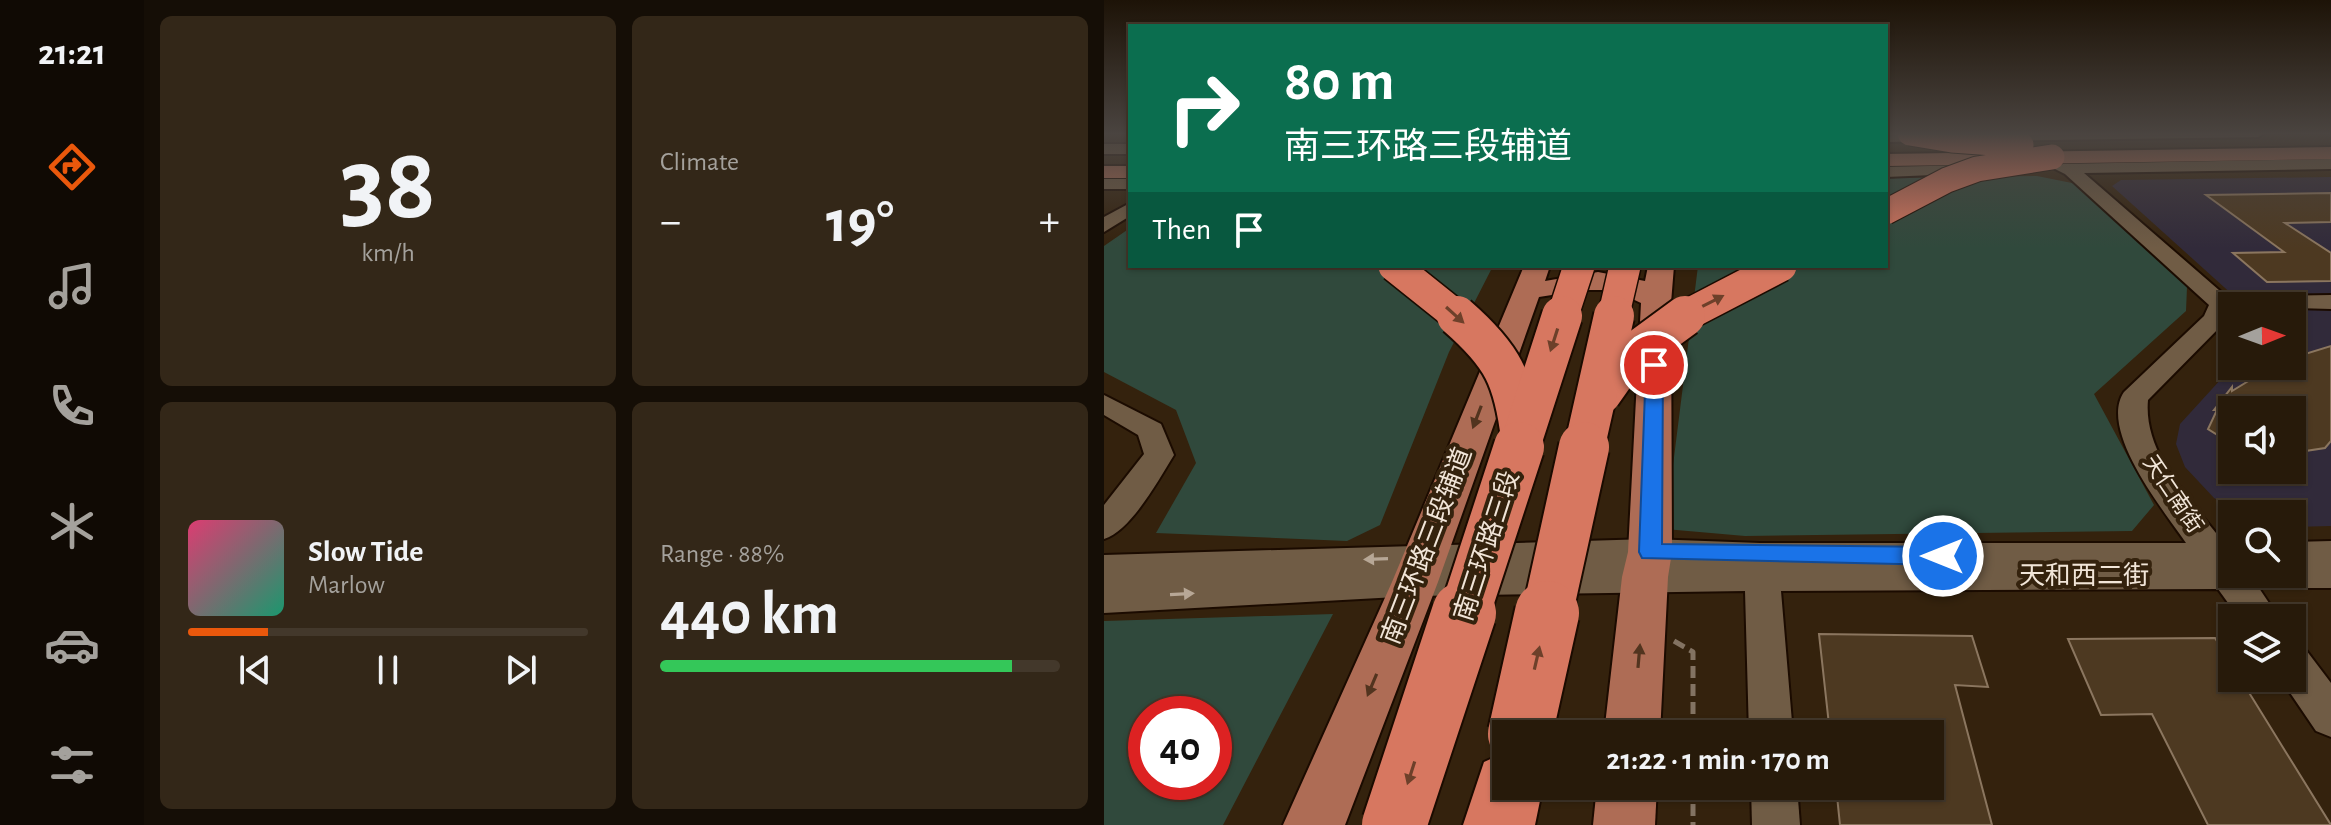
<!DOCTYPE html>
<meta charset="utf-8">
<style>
:root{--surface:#271a0a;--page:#332718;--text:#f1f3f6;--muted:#a4a19c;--line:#43382b;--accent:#ea580c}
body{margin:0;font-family:"Alegreya Sans","Noto Sans SC",sans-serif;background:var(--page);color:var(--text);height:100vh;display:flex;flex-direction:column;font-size:30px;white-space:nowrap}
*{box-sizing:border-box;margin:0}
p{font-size:26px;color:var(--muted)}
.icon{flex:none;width:44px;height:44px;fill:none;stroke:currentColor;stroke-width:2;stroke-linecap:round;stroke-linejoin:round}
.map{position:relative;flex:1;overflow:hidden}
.sheet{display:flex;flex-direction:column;gap:16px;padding:16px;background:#150e06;width:960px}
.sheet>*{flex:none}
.hud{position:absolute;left:24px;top:24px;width:760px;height:244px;border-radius:0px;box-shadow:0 2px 6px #0004,0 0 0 2px var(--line);background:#0b6e4f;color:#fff;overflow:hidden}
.needle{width:52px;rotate:89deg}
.controls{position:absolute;left:1114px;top:292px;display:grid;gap:16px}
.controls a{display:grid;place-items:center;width:88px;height:88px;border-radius:0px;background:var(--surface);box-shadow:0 2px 6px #0004,0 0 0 2px var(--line);font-size:40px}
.speed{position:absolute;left:24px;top:696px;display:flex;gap:16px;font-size:40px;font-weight:700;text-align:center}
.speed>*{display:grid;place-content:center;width:104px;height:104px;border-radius:50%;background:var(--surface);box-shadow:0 2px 6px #0004,0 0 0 2px var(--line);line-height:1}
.speed .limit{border:12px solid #d22;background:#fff;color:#111}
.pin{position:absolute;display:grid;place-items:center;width:68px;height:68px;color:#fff;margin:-34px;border:4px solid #fff;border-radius:50%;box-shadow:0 2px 8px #0007}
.me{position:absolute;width:88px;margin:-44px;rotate:270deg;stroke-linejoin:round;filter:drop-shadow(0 0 6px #0008)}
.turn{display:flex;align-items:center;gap:28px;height:168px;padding:0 24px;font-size:36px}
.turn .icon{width:104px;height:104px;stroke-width:2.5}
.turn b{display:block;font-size:56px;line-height:68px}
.then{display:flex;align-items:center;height:76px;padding:0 24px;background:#0003;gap:16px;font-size:30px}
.big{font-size:60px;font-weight:700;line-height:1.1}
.sheet .tile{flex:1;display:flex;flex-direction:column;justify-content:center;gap:12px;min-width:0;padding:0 28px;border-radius:12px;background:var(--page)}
.sheet .dial{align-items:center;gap:0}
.dial b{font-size:104px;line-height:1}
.song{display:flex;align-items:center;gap:24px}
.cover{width:96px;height:96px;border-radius:12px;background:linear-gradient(135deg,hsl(340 70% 55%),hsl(160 70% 35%))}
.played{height:8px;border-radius:4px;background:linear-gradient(90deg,var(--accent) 20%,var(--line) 20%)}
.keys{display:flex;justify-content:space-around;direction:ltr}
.heat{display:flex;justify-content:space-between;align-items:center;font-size:44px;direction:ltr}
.charge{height:12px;border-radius:6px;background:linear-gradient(90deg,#34c759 88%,var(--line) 0)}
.sheet .tiles{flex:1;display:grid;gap:16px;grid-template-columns:repeat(2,1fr)}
.trip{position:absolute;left:388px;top:720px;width:452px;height:80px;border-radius:0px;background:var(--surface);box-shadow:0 2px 6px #0004,0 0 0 2px var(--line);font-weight:700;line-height:80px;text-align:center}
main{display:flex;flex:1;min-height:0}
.dock{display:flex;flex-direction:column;width:144px;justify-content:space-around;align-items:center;background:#100a04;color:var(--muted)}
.dock .icon{width:56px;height:56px}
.dock .on{color:var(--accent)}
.dock b{font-size:36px;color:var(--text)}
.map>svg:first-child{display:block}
</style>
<main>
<nav class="dock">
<b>21:21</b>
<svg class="icon on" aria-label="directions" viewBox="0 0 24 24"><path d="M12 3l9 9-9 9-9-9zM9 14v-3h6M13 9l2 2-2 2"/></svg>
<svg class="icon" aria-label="music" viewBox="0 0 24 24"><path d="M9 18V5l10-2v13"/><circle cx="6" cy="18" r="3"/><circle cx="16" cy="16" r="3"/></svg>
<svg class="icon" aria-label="phone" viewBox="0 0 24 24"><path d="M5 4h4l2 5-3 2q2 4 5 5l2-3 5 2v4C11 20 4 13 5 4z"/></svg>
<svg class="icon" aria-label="climate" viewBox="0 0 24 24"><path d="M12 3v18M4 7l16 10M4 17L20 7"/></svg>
<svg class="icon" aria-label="car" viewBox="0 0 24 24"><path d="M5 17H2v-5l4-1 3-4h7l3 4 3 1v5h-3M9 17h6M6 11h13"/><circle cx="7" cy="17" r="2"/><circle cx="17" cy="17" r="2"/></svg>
<svg class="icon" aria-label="filters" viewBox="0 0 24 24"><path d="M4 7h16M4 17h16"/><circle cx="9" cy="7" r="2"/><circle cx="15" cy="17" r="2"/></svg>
</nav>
<section class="sheet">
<div class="tiles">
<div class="tile dial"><b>38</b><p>km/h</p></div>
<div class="tile"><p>Climate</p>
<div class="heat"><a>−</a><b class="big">19°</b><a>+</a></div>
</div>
<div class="tile">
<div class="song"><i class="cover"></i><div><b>Slow Tide</b><p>Marlow</p></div></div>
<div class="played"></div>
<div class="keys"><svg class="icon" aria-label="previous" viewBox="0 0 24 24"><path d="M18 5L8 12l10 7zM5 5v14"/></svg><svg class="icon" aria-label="pause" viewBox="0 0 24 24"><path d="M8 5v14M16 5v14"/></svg><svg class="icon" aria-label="next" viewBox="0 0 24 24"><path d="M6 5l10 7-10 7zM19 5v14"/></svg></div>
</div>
<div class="tile"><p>Range · 88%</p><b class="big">440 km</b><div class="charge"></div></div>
</div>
</section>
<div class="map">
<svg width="1227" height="825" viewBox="0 0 1227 825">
<rect width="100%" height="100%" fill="#34220d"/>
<path fill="#312a3a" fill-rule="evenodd" d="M1227 177V526L1188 527V514H1138L1110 498 1081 467 1072 444 1076 424 1129 366H1188V306H1141L1008 186 1017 180ZM1128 410H1188V470H1128Z"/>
<g fill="#30493c" fill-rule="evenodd">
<path d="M933 176 978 185 1083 287 1082 311 990 394 1050 505 1028 531 641 536 561 529 594 266H782V178Z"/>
<path d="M26 228V266H389L345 352 276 525 243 541 52 533 92 463 72 410 0 372V246Z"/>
<path d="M229 614 119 825H0V621ZM110 714V782H42V714Z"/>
</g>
<g fill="#4d3921" stroke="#8b765f" stroke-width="2">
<path d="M1227 193V222L1181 223 1227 253V281L1163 282 1129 253 1180 252 1102 195Z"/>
<path d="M1227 346V441L1221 448 1188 453V410H1128V444L1104 429 1113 410H1110L1128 387V391L1169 366H1188V358Z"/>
<path d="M715 634 868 636 884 687 851 685 888 825H736L732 786H826V734H726Z"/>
<path d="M1111 638 1128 665V678H1136L1227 825H1104L1048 714 997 715 964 639Z"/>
</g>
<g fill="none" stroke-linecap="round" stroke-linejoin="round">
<g stroke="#1b0b00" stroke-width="4">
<g id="minor">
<path d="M1161 133 1154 137 886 141 879 137 885 133Z"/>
<path d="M782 134 834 133 840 137 833 141 782 142Z"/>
<rect x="0" y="144" width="26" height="10"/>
<path d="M1227 159V169L980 173 1123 297 1227 295V309L1128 306 1119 324 1044 400C1039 455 1088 502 1120 543H1128V574H1188V542L1227 541V588H1155L1175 618H1135L1114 589 677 591 689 734H645L641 591 311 596 0 613V583H5H0V555L546 539 656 543H1082C1060 511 994 430 1020 392L1100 316 1105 305 961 174 951 169 959 164Z"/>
<path d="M869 165 877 170 875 173 782 177V167Z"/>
<rect x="0" y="179" width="26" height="10"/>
<path d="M26 203V216L0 232V217Z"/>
<path d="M0 395 57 424 70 455C55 479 27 531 0 539V505L40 454 34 435 0 415Z"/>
<path d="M1188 644 1202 650 1227 683V737L1212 731 1176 678H1188Z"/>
<path d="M647 786H693L696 825H648Z"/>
</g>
</g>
<g stroke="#1b0b00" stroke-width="4">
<g id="major">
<path d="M1227 147V159L782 166V154Z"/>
<rect x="0" y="166" width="26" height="12"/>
<path d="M420 266H446L441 281 494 272 541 281 544 266H570L567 303 568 552 564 577 556 734H500L518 577 524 552 537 303 509 290H480L435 297 334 582 241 825H179L288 582Z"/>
<path d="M493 786H553L551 825H489Z"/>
</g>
</g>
<g stroke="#1b0b00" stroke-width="4">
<path id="highway" d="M402 752V786H439L431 825H359L380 762Z"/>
</g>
<g stroke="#837362" stroke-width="5" stroke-dasharray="12 6" stroke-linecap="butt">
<path d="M570 641 589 652V734"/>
<path d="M589 786V825"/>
</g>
<use href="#minor" fill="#705c45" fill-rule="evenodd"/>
<use href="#major" fill="#ae6c55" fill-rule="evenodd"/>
<use href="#highway" fill="#d77760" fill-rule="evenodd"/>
<g stroke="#1b0b00" stroke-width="27" stroke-linecap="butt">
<g id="highway-bridge-far4">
<path d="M806 133 848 140 917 145"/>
<path d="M782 212 843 180 873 169 948 157"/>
</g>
</g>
<g stroke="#1b0b00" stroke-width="34" stroke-linecap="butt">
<g id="highway-bridge-far3">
<path d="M290 266 355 318"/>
<path d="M458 318 475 266"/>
<path d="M509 318 521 266"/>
<path d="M577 318 677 266"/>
</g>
</g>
<g stroke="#1b0b00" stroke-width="44" stroke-linecap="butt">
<g id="highway-bridge-far2">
<path d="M353 316C399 356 410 379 417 438"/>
<path d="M497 394 521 360 581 316"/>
<path d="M415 449 458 316"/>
<path d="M480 449 510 316"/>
</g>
</g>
<g stroke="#1b0b00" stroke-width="54" stroke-linecap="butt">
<g id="highway-bridge-far1">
<path d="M360 615 415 447"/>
<path d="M443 615 480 447"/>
</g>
</g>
<g stroke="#1b0b00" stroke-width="68" stroke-linecap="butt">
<g id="highway-bridge">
<path d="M416 734 443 613"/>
<path d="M290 825 360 613"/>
</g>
</g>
<use href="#highway-bridge-far4" stroke="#d77760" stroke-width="25"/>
<use href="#highway-bridge-far3" stroke="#d77760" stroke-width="31"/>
<use href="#highway-bridge-far2" stroke="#d77760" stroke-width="40"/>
<use href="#highway-bridge-far1" stroke="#d77760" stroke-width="50"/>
<use href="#highway-bridge" stroke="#d77760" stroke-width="64"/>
</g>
<defs><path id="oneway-solid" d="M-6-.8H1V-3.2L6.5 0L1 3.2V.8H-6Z" transform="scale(2)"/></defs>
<g fill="#6d402a">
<use href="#oneway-solid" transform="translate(609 301) rotate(-27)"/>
<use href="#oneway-solid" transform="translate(351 315) rotate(42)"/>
<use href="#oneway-solid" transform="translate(450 340) rotate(108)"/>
<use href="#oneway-solid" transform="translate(433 658) rotate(-77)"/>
<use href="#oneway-solid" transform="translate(307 773) rotate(108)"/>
</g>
<g fill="#52341f">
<use href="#oneway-solid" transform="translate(373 417) rotate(111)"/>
<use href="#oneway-solid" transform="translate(535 656) rotate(-85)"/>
<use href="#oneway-solid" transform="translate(268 685) rotate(113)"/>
</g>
<g fill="#b7a796">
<use href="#oneway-solid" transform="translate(272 559) rotate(178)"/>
<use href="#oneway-solid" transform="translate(78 594) rotate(-3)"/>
</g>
<linearGradient id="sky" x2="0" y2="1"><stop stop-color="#1d1307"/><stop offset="0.54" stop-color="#4a4440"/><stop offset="1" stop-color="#4a4440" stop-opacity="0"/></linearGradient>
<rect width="1227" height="248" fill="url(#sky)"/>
<path fill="#1a73e8" stroke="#114b97" stroke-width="2" d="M550 360 559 365 558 544 839 547 847 550 851 556 847 562 839 565 538 558 535 552 542 365Z"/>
<g text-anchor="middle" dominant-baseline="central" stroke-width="8" stroke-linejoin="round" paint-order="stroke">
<g font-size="22" fill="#f1e5d8" stroke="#34220d">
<text transform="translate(1069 494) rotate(56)">天仁南街</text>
</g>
<g font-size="26" fill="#f1e5d8" stroke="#34220d">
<text transform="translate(323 546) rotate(-69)">南三环路三段辅道</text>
<text transform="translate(383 546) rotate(-72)">南三环路三段</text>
<text x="980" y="576">天和西二街</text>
</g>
</g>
</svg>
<div class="controls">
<a><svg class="needle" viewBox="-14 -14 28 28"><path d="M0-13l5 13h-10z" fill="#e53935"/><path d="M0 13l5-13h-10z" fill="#a4a19c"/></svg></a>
<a><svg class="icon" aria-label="sound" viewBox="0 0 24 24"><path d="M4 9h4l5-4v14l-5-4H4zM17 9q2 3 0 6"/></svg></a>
<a><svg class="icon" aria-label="search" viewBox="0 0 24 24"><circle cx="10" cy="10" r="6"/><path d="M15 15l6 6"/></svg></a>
<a><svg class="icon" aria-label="layers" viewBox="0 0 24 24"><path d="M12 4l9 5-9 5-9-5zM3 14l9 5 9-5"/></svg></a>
</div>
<div class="speed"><div class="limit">40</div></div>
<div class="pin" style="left:550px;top:365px;background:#d93025"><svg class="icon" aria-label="arrive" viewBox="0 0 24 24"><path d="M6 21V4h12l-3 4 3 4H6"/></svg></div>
<svg class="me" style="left:839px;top:556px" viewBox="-20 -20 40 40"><circle r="17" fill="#1a73e8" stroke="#fff" stroke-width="3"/><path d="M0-11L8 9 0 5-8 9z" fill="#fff"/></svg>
<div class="trip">21:22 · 1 min · 170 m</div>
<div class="hud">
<div class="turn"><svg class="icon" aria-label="right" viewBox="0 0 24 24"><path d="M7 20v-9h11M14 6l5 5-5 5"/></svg><div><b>80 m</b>南三环路三段辅道</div></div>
<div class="then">Then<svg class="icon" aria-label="arrive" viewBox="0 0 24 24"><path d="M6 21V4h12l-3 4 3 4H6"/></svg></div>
</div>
</div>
</main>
